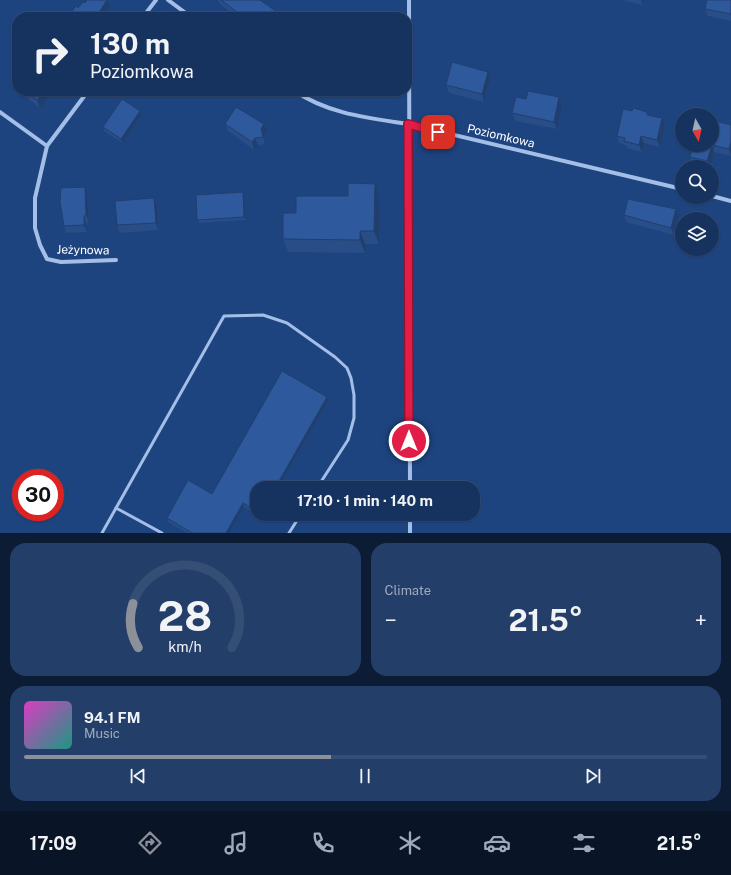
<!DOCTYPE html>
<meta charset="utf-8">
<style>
:root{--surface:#163360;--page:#233f69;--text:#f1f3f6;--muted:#9eaabd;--line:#354e75;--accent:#8c9099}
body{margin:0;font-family:"Public Sans",sans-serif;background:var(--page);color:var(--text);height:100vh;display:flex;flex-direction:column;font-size:15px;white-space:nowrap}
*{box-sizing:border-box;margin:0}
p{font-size:13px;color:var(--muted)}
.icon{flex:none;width:22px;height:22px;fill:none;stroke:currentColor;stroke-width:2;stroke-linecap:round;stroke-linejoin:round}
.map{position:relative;height:533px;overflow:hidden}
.side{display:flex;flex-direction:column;gap:10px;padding:10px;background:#0c1c35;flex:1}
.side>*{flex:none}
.guide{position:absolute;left:12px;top:12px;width:400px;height:84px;border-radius:16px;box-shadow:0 1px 3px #0004,0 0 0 1px var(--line);background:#163360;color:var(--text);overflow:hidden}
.needle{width:26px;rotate:172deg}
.tools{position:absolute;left:675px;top:108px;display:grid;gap:8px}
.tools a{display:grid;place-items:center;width:44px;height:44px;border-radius:50%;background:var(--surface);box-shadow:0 1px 3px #0004,0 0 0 1px var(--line);font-size:20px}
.speed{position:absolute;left:12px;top:469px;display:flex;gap:8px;font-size:20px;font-weight:700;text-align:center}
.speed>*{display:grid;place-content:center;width:52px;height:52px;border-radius:50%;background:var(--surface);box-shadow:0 1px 3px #0004,0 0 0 1px var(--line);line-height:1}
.speed .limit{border:6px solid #d22;background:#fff;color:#111}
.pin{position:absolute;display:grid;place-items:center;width:34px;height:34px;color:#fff;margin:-17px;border-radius:8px;box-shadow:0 2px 6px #0006}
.me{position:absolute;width:44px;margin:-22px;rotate:0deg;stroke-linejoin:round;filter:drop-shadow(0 0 3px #0008)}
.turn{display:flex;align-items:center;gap:14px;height:84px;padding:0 12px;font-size:18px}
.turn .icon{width:52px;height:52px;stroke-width:2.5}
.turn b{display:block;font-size:28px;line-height:34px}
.big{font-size:30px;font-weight:700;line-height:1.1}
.side .tile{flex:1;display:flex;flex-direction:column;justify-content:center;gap:6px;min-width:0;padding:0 14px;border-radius:16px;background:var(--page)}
.side .dial{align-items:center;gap:0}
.dial svg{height:104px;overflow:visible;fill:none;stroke:var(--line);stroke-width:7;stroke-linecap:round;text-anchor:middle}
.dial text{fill:var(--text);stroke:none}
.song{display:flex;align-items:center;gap:12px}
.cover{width:48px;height:48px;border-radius:6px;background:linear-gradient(135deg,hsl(310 70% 55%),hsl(170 70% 35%))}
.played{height:4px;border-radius:2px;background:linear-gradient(90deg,var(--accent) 45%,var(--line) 45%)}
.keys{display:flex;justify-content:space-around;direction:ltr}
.heat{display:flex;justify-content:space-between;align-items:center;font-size:22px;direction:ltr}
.side .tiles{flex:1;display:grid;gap:10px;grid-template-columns:1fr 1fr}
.tile:last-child{grid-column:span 2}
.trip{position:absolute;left:250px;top:481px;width:230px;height:40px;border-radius:16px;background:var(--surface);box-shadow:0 1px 3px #0004,0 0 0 1px var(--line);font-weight:700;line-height:40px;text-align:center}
.dock{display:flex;height:64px;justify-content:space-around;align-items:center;background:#091426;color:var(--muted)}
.dock .icon{width:28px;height:28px}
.dock .on{color:var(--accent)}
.dock b{font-size:18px;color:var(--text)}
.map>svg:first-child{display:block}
</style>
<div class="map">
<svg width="731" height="533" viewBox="0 0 731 533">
<rect width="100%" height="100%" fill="#1e4480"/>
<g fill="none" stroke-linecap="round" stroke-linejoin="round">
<g stroke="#a3bfe8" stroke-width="3">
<path d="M116 508 162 533"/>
<path d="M102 533 224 316 263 315 287 323 335 357 347 368 351 378 354 395V418L348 440 317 488"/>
<path d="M289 533 301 514"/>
</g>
<g stroke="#a3bfe8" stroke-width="4">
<path d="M168 0 191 17"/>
<path d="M409 0 410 488"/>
<path d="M143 17 156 0"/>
<path d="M88 91 47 146 35 198V228L40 245 47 259 61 262 116 260"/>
<path d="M295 91C328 114 369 118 408 124L682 189"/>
<path d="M0 112 47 146"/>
<path d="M712 196 731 201"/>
<path d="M410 514V533"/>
</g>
</g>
<g fill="#284d87">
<path d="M218 0H260L284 17H237L220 4Z"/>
<path d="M622 0H644L642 5Z"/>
<path d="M731 0V21L708 16 705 9Z"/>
<path d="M488 72 490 79 484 102 449 93 446 85Z"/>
<path d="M21 91H53L40 108 22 94Z"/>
<path d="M559 97 562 105 557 129 515 121 512 113Z"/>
<path d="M632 111 647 112 648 115 662 118 665 126 660 147 644 143 642 152 627 148 626 145 619 143 617 136Z"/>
<path d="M141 115 123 143 104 131 103 127Z"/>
<path d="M225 124 267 131 264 136 265 144 258 145 254 150 228 131Z"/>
<path d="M731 125V156L714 152 711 167H703L693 165 690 157Z"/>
<path d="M87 194 89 223H86L87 232 66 233 64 226Z"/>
<path d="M244 196 246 220 199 223 197 220Z"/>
<path d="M379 197V244H365V253L288 252 283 239 296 213Z"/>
<path d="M154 198 157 205 158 230 120 233 117 225Z"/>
<path d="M676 209 679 217 674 235 626 222 624 215Z"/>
<path d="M328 401 278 488H257V514L244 507 229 533H187L168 522 167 518 212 494Z"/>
</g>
<g fill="#203f6e">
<path d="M107 0 110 7 103 17H96Z"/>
<path d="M641 0H644L642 5Z"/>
<path d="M488 72 490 79 484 102 482 94Z"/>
<path d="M44 91H53L40 108 37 100Z"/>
<path d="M559 97 562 105 557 129 554 122Z"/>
<path d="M140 111 141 115 123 143 121 139Z"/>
<path d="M662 118 665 126 660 147 657 140Z"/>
<path d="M264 124 267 131 264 136 265 144 261 129Z"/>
<path d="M641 136 644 143 642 152 639 145Z"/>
<path d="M255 138 258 145 254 150 252 142Z"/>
<path d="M731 141V155L729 149Z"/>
<path d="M712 145 714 152 711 167H710L707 161Z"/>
<path d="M375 184 379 197V244L374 231Z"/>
<path d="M85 187 87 194 89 223 86 215Z"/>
<path d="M243 192 244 196 246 220 244 217Z"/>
<path d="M154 198 157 205 158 230 156 223Z"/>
<path d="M676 209 679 217 674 235 671 228Z"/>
<path d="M84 216 86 223 87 232 84 225Z"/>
<path d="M360 231 365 244V253L360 240Z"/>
<path d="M327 397 328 401 278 488H275Z"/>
<path d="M243 503 244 507 229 533H226Z"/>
</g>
<g fill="#2e5a9d" stroke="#203f6e">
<path d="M87 0H107L96 17H68L76 6 78 8 83 2 85 3Z"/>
<path d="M221 0H260L284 17H244Z"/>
<path d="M707 0H731V14L705 9Z"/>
<path d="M452 62 488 72 482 94 446 85Z"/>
<path d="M25 91H44L37 100Z"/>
<path d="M528 91 559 97 554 122 512 113 516 97 526 99Z"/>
<path d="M122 99 140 111 121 139 103 127Z"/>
<path d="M236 107 264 124 261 129 263 137 255 138 252 142 225 124Z"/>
<path d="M633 108 647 112V115L662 118 657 140 641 136 639 145 624 141 625 138 617 136 623 109 632 111Z"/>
<path d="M712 120 731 125V141L729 149 712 145Z"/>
<path d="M693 145H712L707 161 690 157Z"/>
<path d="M348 183 375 184 374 231H360V240L283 239V213H296V196H348Z"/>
<path d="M85 187 86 215 84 216V225L64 226 60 202 61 188Z"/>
<path d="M243 192 244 217 197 220 196 195Z"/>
<path d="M154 198 156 223 117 225 115 201Z"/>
<path d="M628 199 676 209 671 228 624 215Z"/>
<path d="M282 371 327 397 275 488H257V511L243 503 226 533H192L167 518 188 480 212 494Z"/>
</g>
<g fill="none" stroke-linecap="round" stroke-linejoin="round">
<g stroke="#92132f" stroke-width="10">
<path id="route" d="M409 441 408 124 438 132"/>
</g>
<use href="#route" stroke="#e11d48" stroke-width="7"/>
</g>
<g text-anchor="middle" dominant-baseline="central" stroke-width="4" stroke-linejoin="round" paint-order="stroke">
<g font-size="12" fill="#fff" stroke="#1e4480">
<text transform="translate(501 136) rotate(13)">Poziomkowa</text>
<text transform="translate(83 250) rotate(1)">Jeżynowa</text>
</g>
</g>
</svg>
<div class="tools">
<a><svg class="needle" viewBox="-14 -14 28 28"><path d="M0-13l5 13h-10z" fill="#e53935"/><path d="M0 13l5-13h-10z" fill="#9eaabd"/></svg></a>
<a><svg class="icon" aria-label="search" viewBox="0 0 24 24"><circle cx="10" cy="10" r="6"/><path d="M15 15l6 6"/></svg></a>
<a><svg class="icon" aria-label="layers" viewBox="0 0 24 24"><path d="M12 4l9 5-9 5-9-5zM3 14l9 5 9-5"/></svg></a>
</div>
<div class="speed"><div class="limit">30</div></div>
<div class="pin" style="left:438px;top:132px;background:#d93025"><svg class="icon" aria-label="arrive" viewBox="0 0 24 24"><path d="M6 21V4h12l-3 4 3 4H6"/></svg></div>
<svg class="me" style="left:409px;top:441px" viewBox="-20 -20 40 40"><circle r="17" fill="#e11d48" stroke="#fff" stroke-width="3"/><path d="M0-11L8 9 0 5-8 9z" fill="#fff"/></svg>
<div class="trip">17:10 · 1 min · 140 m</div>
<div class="guide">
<div class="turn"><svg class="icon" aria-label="right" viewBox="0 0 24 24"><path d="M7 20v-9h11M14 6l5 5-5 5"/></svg><div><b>130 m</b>Poziomkowa</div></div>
</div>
</div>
<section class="side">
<div class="tiles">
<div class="tile dial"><svg viewBox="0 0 100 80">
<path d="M14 69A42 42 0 1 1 86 69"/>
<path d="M14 69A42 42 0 0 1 10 35" stroke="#8c9099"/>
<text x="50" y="56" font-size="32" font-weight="700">28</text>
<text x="50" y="72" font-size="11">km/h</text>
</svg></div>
<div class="tile"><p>Climate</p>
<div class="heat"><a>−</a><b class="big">21.5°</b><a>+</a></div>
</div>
<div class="tile">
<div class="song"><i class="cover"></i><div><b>94.1 FM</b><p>Music</p></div></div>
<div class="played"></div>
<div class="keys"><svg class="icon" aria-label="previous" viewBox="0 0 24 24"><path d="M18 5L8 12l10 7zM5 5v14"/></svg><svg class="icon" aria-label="pause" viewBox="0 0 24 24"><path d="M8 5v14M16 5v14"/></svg><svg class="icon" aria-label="next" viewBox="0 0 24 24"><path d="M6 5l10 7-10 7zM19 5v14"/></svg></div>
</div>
</div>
</section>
<nav class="dock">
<b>17:09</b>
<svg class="icon on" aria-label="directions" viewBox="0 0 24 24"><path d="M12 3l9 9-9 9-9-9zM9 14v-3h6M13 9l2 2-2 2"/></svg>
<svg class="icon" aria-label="music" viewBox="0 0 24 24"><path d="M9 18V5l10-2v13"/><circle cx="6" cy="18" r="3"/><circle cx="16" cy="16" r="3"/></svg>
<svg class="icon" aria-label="phone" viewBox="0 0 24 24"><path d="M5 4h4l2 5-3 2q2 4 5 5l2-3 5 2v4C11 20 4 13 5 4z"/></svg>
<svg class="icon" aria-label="climate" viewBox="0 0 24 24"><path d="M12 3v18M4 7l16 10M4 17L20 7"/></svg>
<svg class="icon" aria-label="car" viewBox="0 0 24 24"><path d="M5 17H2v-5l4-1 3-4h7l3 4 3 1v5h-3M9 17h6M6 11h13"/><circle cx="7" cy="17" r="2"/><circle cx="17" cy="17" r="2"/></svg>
<svg class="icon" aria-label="filters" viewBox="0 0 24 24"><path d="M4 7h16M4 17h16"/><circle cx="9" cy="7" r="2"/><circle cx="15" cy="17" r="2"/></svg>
<b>21.5°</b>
</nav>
